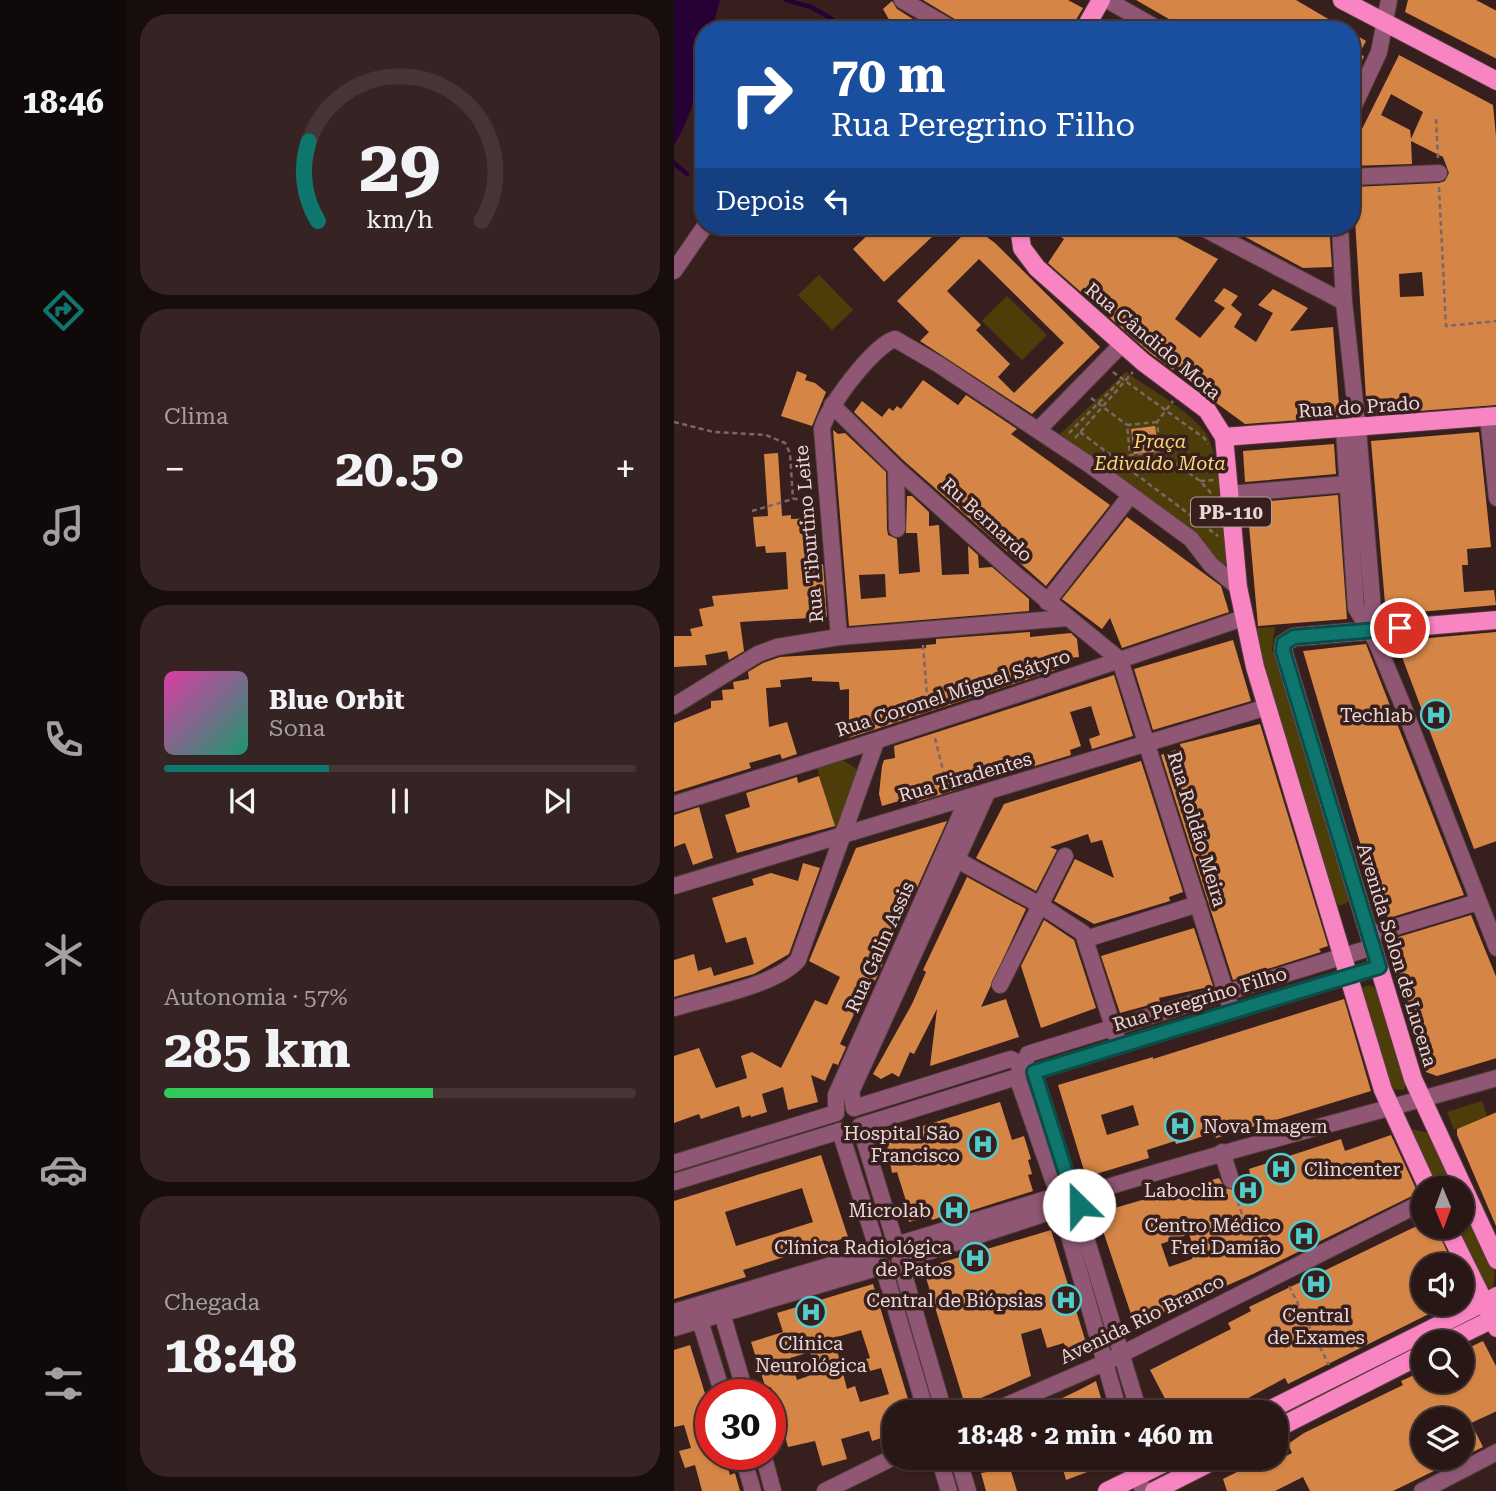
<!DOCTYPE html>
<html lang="pt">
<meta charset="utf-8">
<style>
:root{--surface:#291716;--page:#352423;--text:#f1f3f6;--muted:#a59fa1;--line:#453635;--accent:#0f766e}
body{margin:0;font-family:"Roboto Serif",serif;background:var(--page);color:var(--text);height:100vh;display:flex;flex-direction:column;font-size:26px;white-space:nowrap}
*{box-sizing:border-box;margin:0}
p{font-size:23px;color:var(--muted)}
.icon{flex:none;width:38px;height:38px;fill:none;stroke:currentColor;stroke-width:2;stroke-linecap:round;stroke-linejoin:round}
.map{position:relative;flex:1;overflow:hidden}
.side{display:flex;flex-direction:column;gap:14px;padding:14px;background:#170d0c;width:548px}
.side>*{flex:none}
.banner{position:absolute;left:21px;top:21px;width:665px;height:214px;border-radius:28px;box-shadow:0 2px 5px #0004,0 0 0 2px var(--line);background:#1a4fa0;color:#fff;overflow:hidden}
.needle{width:46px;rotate:179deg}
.fabs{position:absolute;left:737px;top:1176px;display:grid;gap:14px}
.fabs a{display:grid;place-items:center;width:63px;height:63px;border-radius:50%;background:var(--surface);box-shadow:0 2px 5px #0004,0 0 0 2px var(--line);font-size:35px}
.speed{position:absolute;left:21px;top:1379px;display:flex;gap:14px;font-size:35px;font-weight:700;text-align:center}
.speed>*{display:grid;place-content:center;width:91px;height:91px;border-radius:50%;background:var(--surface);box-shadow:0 2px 5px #0004,0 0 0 2px var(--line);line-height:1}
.speed .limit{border:10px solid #d22;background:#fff;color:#111}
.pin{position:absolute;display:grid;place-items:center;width:60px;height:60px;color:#fff;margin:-30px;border:4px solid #fff;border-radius:50%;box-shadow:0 2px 7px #0007}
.me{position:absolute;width:77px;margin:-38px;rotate:337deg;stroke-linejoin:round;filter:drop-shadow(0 0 5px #0008)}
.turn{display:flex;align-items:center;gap:24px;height:147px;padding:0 21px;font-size:32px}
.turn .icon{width:91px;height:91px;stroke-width:2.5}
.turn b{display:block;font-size:49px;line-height:60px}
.then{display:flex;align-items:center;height:66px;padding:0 21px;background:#0003;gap:14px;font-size:26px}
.big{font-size:52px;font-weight:700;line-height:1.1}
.side .widget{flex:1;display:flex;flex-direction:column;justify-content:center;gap:10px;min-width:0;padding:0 24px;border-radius:28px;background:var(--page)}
.side .dial{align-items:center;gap:0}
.dial svg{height:182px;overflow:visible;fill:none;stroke:var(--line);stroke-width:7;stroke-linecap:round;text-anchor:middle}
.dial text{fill:var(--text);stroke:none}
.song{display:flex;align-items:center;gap:21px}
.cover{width:84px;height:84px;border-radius:10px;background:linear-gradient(135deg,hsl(320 70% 55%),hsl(160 70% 35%))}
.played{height:7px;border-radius:4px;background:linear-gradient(90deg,var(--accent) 35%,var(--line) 35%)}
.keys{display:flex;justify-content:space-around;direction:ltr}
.heat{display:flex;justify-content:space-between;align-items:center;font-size:38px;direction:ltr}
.charge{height:10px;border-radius:5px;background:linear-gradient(90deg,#34c759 57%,var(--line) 0)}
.trip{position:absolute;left:208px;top:1400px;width:406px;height:70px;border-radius:28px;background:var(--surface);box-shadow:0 2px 5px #0004,0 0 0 2px var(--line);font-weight:700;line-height:70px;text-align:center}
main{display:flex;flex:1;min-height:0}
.tabs{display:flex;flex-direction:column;width:126px;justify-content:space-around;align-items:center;background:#100909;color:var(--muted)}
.tabs .icon{width:49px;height:49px}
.tabs .selected{color:var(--accent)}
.tabs b{font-size:32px;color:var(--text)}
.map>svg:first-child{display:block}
</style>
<main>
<nav class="tabs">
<b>18:46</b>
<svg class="icon selected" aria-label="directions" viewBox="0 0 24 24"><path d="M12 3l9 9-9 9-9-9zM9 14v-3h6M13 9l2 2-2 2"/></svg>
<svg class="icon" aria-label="music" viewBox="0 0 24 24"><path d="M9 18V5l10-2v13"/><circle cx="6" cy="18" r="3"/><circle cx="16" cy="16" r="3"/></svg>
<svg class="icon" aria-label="phone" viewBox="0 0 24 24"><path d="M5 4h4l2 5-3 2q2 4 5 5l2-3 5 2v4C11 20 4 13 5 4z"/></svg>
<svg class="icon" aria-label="climate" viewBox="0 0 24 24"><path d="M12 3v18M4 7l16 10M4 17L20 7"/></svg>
<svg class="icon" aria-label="car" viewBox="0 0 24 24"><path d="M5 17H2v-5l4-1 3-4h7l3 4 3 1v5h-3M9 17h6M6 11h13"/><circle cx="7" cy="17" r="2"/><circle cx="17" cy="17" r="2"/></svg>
<svg class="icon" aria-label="filters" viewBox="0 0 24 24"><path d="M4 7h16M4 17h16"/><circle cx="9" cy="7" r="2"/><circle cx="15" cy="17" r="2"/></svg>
</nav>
<section class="side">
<div class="widget dial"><svg viewBox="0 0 100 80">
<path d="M14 69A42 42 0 1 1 86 69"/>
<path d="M14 69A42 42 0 0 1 10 34" stroke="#0f766e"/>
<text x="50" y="56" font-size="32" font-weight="700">29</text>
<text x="50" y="72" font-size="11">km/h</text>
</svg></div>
<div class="widget"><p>Clima</p>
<div class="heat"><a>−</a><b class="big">20.5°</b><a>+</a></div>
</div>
<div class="widget">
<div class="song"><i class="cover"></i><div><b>Blue Orbit</b><p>Sona</p></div></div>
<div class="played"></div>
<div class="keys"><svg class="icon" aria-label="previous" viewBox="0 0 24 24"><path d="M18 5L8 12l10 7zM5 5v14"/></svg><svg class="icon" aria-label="pause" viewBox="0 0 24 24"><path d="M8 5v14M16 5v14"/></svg><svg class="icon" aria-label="next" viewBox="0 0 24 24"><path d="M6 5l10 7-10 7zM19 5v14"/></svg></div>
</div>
<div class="widget"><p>Autonomia · 57%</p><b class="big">285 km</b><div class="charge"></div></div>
<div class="widget"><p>Chegada</p><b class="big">18:48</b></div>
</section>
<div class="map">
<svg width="823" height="1491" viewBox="0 0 823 1491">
<rect width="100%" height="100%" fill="#371f1e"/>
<g fill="#4d3e09">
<path d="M145 275 179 310 158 330 124 295Z"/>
<path d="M333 296 373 335 348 360 308 321Z"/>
<path d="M452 372C477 390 510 407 530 431 548 454 549 526 552 558L550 573 536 560 530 540 386 434Z"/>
<path d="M601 627 598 650 676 895 673 903C664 907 660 905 654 897L582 636V628Z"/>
<path d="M168 760 183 769 162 831 143 768Z"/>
<path d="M695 985 703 989 732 1081 730 1090 716 1089 688 1002V988Z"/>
<path d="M808 1101 813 1116 780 1130 773 1112Z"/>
<path d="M737 1129 755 1133 781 1188H760L736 1141Z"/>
<path d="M788 1201 821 1271 819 1289 810 1286 779 1227H788Z"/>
</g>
<path fill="#270136" d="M0 0H46L38 30H30C30 70 21 111 0 145Z"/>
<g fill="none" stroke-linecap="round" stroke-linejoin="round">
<g stroke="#270136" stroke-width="4.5">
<path d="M112 0 137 7 158 19"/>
<path d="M0 163 13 174"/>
</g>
</g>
<g fill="#d58647" fill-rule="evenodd">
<path d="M249 0H394L409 8 396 30H299Z"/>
<path d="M462 0H622L673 30H514Z"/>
<path d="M734 0H802L823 11V59L731 12Z"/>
<path d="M218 1 223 9 256 30H221L209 9Z"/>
<path d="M677 32 692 41 685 54 690 56 677 87Z"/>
<path d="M725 55 819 105 823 147V405L693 415 679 187 765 183 771 181 775 173 769 157 737 141 738 164 677 166V151ZM717 94 749 112 737 139 736 130 707 115ZM748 272 750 296 726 297 725 274Z"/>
<path d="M203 226H251L260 235 210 282 179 249Z"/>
<path d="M298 226 321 243 426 347 358 414 246 341 255 332 223 301ZM305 259 390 343 340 393 324 377 336 364 302 330 307 325 273 291Z"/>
<path d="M384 226H482L544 259 501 319 526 338 551 308 540 301 550 288 564 296 557 305 568 314 560 327 582 342 599 313 584 305 599 289 634 308 616 331 659 327 666 417 571 424 522 388 525 383 502 366 499 370 476 353 374 263 390 239 381 233Z"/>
<path d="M551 226H655L658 267 629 268Z"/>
<path d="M123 371 133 375 131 380 141 383 152 392 138 426 107 416Z"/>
<path d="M249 380 284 405 292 395 343 429 337 434 436 505 372 586 229 460 180 412 188 401 208 417 215 408 219 411 223 406 227 409Z"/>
<path d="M481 426 484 447 480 452 460 454 457 429Z"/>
<path d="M159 430 164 434 171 433 212 472 213 529 214 535 223 539 225 574 246 572 243 533H232L233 496H238L255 512V526L265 525 268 575 295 574 294 546 304 555 305 568 318 567 355 599V611L175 626ZM211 574 212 597 187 599 185 575Z"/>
<path d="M805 432 817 547 793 549 794 565H788L790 592 820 590 822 605 712 615 697 441Z"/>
<path d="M660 444 662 474 571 482 569 451Z"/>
<path d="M104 453 108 516 117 515V519L138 518 141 565 149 564 153 617 66 622 70 651 55 660 53 651 31 655 33 665 0 667V636H18L16 629 29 626 25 609 40 606 38 596 114 589 112 552 92 553 91 546 82 547 80 528 79 517 94 516 90 454Z"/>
<path d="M664 495 673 619 584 626 573 503Z"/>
<path d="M453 517 547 586 555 612 448 648 436 618 428 629 388 599Z"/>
<path d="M356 632V637L397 633 403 639 405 657 384 659 385 669 175 738V689L166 690 165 682 138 681V677L106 680 107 687 92 688 95 727 113 722 123 754 108 759 106 754 75 763 77 768 0 792V723L37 708V701L49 700 48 690 60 689 59 682 75 679 74 672 89 663 106 657 252 648V645L262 644V639Z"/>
<path d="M823 632V841L800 849 722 641Z"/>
<path d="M559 640 577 701 479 730 460 669Z"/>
<path d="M692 644 790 895 715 918 706 910 629 651Z"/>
<path d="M440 675 459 736 418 749 415 739 426 735 417 706 396 712 407 746 396 750 397 755 243 802 242 796 208 806 205 794 208 766 210 760 221 758 220 746Z"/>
<path d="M586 724 654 946 645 949 647 952 559 980 487 755 507 748 506 744Z"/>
<path d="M467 761 509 892 495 897 496 901 420 924 380 901 401 859 440 878 428 840 417 843 414 834 376 847 383 850 362 891 302 858 330 804Z"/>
<path d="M145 776 161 826 63 853 51 815 76 807 72 793 123 777 124 783Z"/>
<path d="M25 807 39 858 19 865 11 843 0 847V815Z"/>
<path d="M273 821 197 990 185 1014 181 1012 166 1044 172 1047 164 1065 159 1063 151 1081 137 1075 144 1102 114 1110 109 1087 88 1094 93 1112 77 1117 76 1115 68 1118 65 1106 27 1119 25 1114 0 1123V1056L25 1048 42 1088 73 1078 67 1056 78 1052 107 1068 141 1000 153 1005 166 977 135 961 182 848Z"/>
<path d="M129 863 146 868 115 954 80 974 0 997V960L20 954 24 971 37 967 40 976 80 964 72 937 52 943 38 898 80 885 78 879 97 873 124 881Z"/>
<path d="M293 877 352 909 307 1007 332 999 345 1037 256 1066 263 1009 240 1054 236 1052 225 1077 218 1073 207 1079 199 1074 238 1004 252 972 249 970Z"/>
<path d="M797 915 823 979V1058L763 1076 752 1072 711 941Z"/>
<path d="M370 920 400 940 422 1008 367 1028 347 966Z"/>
<path d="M520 928 539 986 485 998 486 1002 446 1013 427 956Z"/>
<path d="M670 999 697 1091 542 1138 540 1132 518 1140 502 1144 501 1141 473 1150 475 1158 412 1177 384 1085 479 1057V1059ZM459 1105 465 1125 433 1135 427 1115Z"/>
<path d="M326 1102 338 1140 350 1136 357 1159 354 1160 358 1174 354 1175 359 1191 277 1217 276 1214 258 1220 256 1216 235 1222 228 1202 232 1201 223 1172 218 1173 212 1140 227 1136 226 1133Z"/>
<path d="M823 1112V1226H822L783 1135V1129Z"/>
<path d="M717 1135 744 1193 579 1274 461 1326 423 1213 545 1178 551 1188 560 1190 565 1186 567 1177 576 1174 575 1169 667 1139 671 1151ZM515 1234 521 1251 518 1259 495 1267 487 1244Z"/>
<path d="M147 1155 174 1237 69 1270 72 1277 0 1299V1201ZM128 1188 139 1222 62 1246 51 1212Z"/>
<path d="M749 1223V1227H762L779 1265H749L739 1271 749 1290V1304H775L614 1384 611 1378 567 1402 568 1406 555 1412H498L476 1370 557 1329 554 1323 577 1311 575 1307Z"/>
<path d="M377 1230 414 1349 395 1358 390 1343 373 1348 367 1328 347 1334 357 1376 291 1405 249 1268Z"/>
<path d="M199 1284 238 1412H220V1434L198 1441 195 1431 167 1439 173 1459 148 1466 141 1441 114 1447 97 1387 92 1389 77 1342 109 1332 103 1313ZM187 1330 196 1358 192 1359 196 1371 207 1368 215 1394 186 1402 181 1386 173 1389 160 1338ZM136 1352 143 1373 123 1380 116 1358Z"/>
<path d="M809 1341 823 1368V1411L797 1423 809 1447 719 1491H636L629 1477 601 1491H553L549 1479 583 1462 585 1464 598 1458 600 1462 618 1453 614 1444 630 1433 729 1385 727 1381 749 1371V1381H788L799 1373 788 1351ZM749 1419H788V1458H749Z"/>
<path d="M16 1345 37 1413V1454H50L56 1475 61 1473 66 1491H28L21 1465 11 1468 5 1451 17 1448 10 1425 0 1427V1350Z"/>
<path d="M422 1381 431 1412H359L407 1389Z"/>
<path d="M310 1458H333L343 1491H312L307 1473 313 1472Z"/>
<path d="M386 1458H448V1459L392 1480Z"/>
</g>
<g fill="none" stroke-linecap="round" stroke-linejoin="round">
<g stroke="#533d3b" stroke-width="18">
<g id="minor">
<path d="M228 0 280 30"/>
<path d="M433 0 486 30"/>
<path d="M677 112 705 52 715 0"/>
<path d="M677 177 765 173"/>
<path d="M525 226 670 302"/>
<path d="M666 226 670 302 684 429 701 635"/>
<path d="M0 271 31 226"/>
<path d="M158 405 222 468 342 575 446 660"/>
<path d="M814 417 823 498"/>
<path d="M364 430 449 343"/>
<path d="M670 430 682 608 702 641 727 701 823 948"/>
<path d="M222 468 223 529"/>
<path d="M555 494 673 484"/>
<path d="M373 602 456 496"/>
<path d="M165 637 148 429C152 408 200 345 221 339L264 364 416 465 517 539 537 565 564 587"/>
<path d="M446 660 558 1012"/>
<path d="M0 706 84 654 103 647 165 637 393 618"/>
<path d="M0 804C191 746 380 683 569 618"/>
<path d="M274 855 366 905 409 933 442 1036"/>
<path d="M0 886 593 707"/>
<path d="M695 935 804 902"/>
<path d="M412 939 524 904"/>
<path d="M326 985 391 856"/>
<path d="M0 1008C32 998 103 985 124 960L202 742"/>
<path d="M360 1072 705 967"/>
<path d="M360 1072 397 1189"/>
<path d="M343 1077 354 1054 699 947"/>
<path d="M343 1077 384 1194"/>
<path d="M180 1108 177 1092 313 793"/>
<path d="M180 1108 337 1059 355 1069"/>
<path d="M162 1113V1095L294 798"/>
<path d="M186 1126 343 1077"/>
<path d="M186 1126 222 1245"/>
<path d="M166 1131 204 1251"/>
<path d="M548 1152 557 1180"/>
<path d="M0 1163 162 1113"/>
<path d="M0 1182 166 1131"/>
<path d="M405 1196C543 1152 683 1118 823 1078"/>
<path d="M403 1208 465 1412"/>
<path d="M388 1211 445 1412"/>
<path d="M222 1245 382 1196"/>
<path d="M226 1261 385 1209"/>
<path d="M226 1261 270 1412"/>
<path d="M209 1266 252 1412"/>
<path d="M45 1303 72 1395"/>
<path d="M23 1311 49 1395"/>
<path d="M0 1312 204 1251"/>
<path d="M0 1328 209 1266"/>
<path d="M317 1412 430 1363 749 1202"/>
<path d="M68 1454 79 1491"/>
<path d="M89 1454 99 1491"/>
<path d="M265 1458 275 1491"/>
<path d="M284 1458 294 1491"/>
<path d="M459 1458 469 1491"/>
<path d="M151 1491 220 1457"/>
<path d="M748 1491 823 1452"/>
</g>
</g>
<g stroke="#533d3b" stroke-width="20">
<g id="major">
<path d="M668 0 823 81"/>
<path d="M410 30 427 0"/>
<path d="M345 226 348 248 363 268 469 362 533 410 550 437 564 587 581 667 709 1090 754 1188"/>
<path d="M550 437 823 416"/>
<path d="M823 620 620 637 610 643 609 651 739 1079 823 1260"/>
<path d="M773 1227 823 1328"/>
<path d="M772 1342 823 1317"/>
<path d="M591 1412 823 1296"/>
<path d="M602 1429 749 1354"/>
<path d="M433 1491 501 1458"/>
<path d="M480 1491 545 1458"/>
</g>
</g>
<g stroke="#7c6766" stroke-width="2.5" stroke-dasharray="5 3.5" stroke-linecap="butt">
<path d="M762 119 764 159"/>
<path d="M765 187 772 326 823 321"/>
<path d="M439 372 530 438 534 444"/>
<path d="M417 398 453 425"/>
<path d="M0 422 40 432 92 435 111 443 116 453 119 499"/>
<path d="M483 422 453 425 456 455 486 452 483 422 499 401"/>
<path d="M406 432 544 536"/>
<path d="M395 433 448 379"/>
<path d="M401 438 459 372"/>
<path d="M487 453 526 481 539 495"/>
<path d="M446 470 456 455"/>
<path d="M526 481 541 480"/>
<path d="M78 511 119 499H139"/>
<path d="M249 645 254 708"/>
<path d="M261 738 274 790"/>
<path d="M561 1193 570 1220"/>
<path d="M615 1286 655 1365"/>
</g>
<use href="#minor" stroke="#905774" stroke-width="16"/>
<use href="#major" stroke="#f884c2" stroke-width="18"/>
</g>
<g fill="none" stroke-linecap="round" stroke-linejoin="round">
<g stroke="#0a4d48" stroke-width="18">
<path id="route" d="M405 1205 406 1199 397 1189 360 1072 705 967 609 651 610 643 620 637 726 628"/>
</g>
<use href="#route" stroke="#0f766e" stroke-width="12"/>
</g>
<defs>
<g id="hospital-ring" transform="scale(1.575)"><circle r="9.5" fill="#371f1e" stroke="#52cdcc" stroke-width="1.5"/><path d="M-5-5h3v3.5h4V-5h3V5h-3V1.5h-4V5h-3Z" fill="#52cdcc"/></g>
</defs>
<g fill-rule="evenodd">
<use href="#hospital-ring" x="762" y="715"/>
<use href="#hospital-ring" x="506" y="1126"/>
<use href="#hospital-ring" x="309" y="1144"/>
<use href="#hospital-ring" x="607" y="1169"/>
<use href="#hospital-ring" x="574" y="1190"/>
<use href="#hospital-ring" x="280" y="1210"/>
<use href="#hospital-ring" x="630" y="1236"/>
<use href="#hospital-ring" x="301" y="1258"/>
<use href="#hospital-ring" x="642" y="1284"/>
<use href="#hospital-ring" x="392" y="1300"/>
<use href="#hospital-ring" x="137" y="1312"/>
</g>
<g text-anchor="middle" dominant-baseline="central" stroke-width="7" stroke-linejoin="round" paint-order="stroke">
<rect fill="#371f1e" stroke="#b4a09f" stroke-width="2" x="517" y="497.5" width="80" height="29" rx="5"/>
<g font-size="18" font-weight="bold" fill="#e9d8d6">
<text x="557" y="512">PB-110</text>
</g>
<g font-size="19" fill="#e9d8d6" stroke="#371f1e">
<text transform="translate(479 341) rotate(40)">Rua Cândido Mota</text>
<text transform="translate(685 407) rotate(-4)">Rua do Prado</text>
<text transform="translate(313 520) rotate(42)">Ru Bernardo</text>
<text transform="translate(135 534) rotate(-95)">Rua Tiburtino Leite</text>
<text transform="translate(279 693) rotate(-18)">Rua Coronel Miguel Sátyro</text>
<text transform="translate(291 777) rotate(-16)">Rua Tiradentes</text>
<text transform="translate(523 829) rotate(73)">Rua Roldão Meira</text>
<text transform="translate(206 947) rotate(-66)">Rua Galin Assis</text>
<text transform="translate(723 955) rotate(73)">Avenida Solon de Lucena</text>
<text transform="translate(526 999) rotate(-17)">Rua Peregrino Filho</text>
<text transform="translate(468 1319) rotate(-26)">Avenida Rio Branco</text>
</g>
<g font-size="19" font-style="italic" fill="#f9d875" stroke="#371f1e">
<text x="486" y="441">Praça<tspan x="486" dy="22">Edivaldo Mota</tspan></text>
</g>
<g font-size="19" fill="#e9d8d6" stroke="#371f1e" text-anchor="end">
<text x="739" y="715">Techlab</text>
<text x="529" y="1126" text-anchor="start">Nova Imagem</text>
<text x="286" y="1133">Hospital São<tspan x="286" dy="22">Francisco</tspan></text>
<text x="630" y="1169" text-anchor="start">Clincenter</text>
<text x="551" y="1190">Laboclin</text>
<text x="257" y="1210">Microlab</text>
<text x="607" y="1225">Centro Médico<tspan x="607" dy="22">Frei Damião</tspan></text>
<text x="278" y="1247">Clínica Radiológica<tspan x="278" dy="22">de Patos</tspan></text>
<text x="369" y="1300">Central de Biópsias</text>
<text x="642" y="1315" text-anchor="middle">Central<tspan x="642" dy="22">de Exames</tspan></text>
<text x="137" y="1343" text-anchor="middle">Clínica<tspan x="137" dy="22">Neurológica</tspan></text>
</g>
</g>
</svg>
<div class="fabs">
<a><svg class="needle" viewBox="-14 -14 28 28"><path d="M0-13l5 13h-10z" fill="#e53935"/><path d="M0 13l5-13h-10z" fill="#a59fa1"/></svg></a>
<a><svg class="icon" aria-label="sound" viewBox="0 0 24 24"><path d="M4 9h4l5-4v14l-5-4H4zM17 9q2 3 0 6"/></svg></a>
<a><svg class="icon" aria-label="search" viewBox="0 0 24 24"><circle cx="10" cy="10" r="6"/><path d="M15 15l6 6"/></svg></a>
<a><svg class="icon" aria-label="layers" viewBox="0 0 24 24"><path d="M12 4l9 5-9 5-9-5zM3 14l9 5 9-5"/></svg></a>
</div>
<div class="speed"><div class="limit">30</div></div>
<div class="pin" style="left:726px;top:628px;background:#d93025"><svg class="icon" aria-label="arrive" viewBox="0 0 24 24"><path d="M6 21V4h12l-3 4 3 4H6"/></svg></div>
<svg class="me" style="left:405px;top:1205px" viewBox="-20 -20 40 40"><circle r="19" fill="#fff"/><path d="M0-13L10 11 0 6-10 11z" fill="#0f766e"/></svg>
<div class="trip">18:48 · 2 min · 460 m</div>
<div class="banner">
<div class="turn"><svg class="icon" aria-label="right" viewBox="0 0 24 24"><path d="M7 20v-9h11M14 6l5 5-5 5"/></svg><div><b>70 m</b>Rua Peregrino Filho</div></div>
<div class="then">Depois<svg class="icon" aria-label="left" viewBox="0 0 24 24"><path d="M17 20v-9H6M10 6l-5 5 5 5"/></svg></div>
</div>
</div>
</main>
